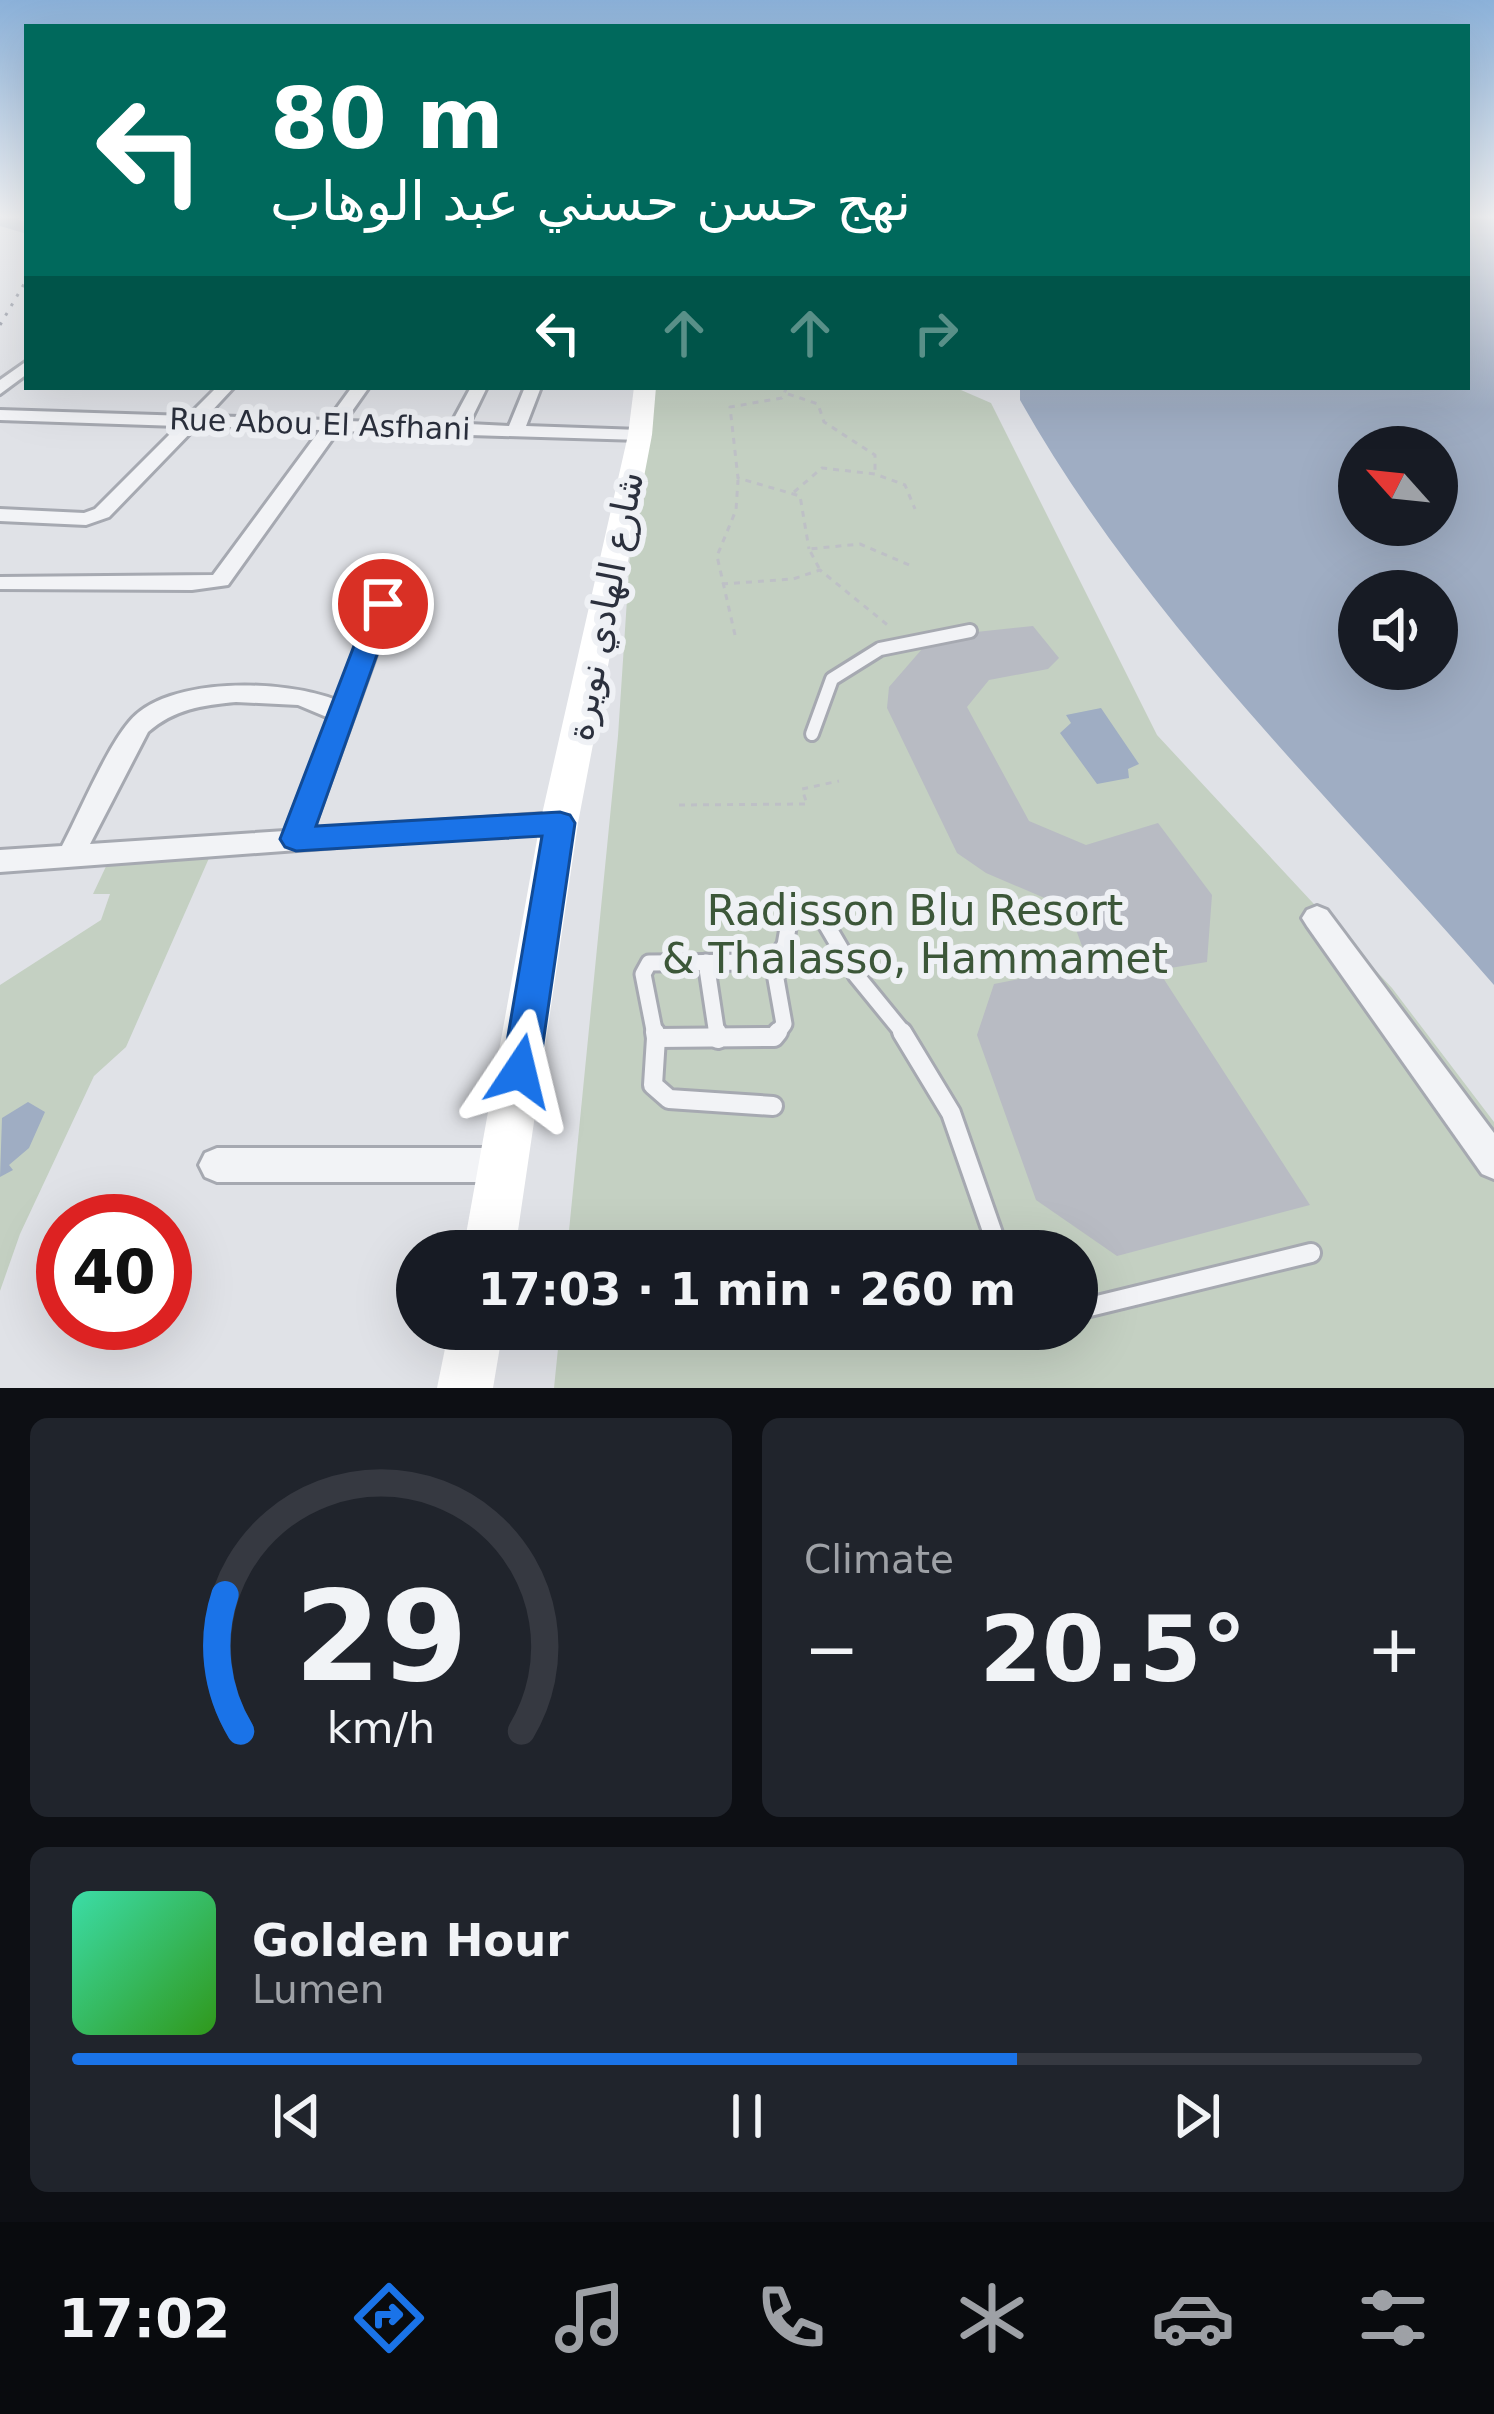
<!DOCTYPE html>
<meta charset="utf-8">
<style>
:root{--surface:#171b24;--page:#20242c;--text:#f1f3f6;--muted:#9ea1a6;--line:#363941;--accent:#1a73e8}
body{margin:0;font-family:"DejaVu Sans","Noto Sans Arabic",sans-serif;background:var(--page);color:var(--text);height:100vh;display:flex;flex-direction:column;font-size:45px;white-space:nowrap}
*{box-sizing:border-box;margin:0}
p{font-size:39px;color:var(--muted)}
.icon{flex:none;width:66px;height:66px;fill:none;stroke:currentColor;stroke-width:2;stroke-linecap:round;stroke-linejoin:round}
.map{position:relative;height:1388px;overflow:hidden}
.sheet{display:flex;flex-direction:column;gap:30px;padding:30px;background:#0d0f14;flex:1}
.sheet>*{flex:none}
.hud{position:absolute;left:24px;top:24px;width:1446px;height:366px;border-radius:0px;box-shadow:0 12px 48px #0002;background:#00695c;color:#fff;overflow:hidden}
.needle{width:78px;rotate:297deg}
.tools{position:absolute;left:1338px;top:426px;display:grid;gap:24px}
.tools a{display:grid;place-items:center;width:120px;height:120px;border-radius:50%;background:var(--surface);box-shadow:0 12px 48px #0002;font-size:60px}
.speed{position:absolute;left:36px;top:1194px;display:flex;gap:24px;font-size:60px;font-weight:700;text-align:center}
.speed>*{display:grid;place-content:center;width:156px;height:156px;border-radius:50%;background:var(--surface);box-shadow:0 12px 48px #0002;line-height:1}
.speed .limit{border:18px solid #d22;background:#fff;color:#111}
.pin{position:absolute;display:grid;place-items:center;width:102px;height:102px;color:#fff;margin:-51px;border:6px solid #fff;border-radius:50%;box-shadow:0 3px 12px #0007}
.me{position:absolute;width:132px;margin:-66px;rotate:10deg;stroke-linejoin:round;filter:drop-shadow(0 0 9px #0008)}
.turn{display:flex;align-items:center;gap:42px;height:252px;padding:0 48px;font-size:54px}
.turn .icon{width:156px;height:156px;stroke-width:2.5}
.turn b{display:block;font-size:84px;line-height:102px}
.lanes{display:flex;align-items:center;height:114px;padding:0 48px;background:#0003;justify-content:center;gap:60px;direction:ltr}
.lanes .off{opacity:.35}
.big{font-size:90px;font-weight:600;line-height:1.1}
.sheet .tile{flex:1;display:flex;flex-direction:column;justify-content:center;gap:18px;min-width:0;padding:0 42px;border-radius:18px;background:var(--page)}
.sheet .dial{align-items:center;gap:0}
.dial svg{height:312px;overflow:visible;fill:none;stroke:var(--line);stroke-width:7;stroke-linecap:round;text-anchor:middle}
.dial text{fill:var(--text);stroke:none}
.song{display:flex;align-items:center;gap:36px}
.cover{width:144px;height:144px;border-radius:18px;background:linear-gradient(135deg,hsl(160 70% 55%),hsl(110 70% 35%))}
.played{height:12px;border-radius:6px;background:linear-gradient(90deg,var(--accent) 70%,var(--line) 70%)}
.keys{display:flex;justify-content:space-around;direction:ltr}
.heat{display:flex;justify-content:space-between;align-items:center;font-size:66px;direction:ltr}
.sheet .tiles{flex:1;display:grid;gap:30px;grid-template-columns:1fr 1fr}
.tile:last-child{grid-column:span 2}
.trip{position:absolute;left:396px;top:1230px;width:702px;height:120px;border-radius:60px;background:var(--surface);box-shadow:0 12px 48px #0002;font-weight:600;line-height:120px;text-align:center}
.dock{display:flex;height:192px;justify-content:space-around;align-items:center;background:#090b0e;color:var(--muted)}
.dock .icon{width:84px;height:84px}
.dock .on{color:var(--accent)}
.dock b{font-size:54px;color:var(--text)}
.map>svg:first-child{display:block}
</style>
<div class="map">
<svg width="1494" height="1388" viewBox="0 0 1494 1388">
<rect width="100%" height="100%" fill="#e0e2e7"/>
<g fill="#c4d0c2">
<path d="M641 387H954L991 403 1157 735 1392 988 1494 1122V1388H554L560 1329H1077V1251H567L618 736Z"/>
<path d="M213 849 126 1047 94 1076 20 1234 0 1291V985L101 920 110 894H93L109 860Z"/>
</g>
<g fill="#9fadc3" fill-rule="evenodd">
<path d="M1467 215H1494V985C1329 795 1145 621 1020 400V387H1467ZM1359 447H1437V525H1359ZM1437 591V669H1359V591Z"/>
<path d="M1101 708 1139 764 1128 769 1129 778 1097 784 1060 733 1071 723 1066 715Z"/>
<path d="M28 1102 45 1112 29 1148 9 1165 13 1170 0 1177 2 1118Z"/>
</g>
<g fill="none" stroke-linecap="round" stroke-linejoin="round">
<path fill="#9fadc3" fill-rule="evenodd" d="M0 215 27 222V234L0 226Z"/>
</g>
<path fill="#b8bbc3" d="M1033 626 1059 658 1048 669 989 680 967 707 1029 821 1086 845 1158 823 1212 895 1207 962 1158 970 1310 1205 1117 1256 1036 1200 977 1035 994 984 1089 965 1068 908 986 873 957 853 887 708 889 687 922 649 948 635Z"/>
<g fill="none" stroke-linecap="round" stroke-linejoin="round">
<g stroke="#a6a9b1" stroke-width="18">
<path id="lane-far2" d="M812 734 832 679 880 649 970 631"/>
</g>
<g stroke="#a6a9b1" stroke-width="21">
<g id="lane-far1">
<path d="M819 912 856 975 905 1035"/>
<path d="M706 962 717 1035"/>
<path d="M773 962 784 1024 776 1035"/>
<path d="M773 962 785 945 791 911"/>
<path d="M655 1035 643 974 649 963 773 962"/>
</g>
</g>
<g stroke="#a6a9b1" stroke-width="24">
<g id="lane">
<path d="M655 1032 656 1038 774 1037 778 1032"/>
<path d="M717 1032 718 1039"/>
<path d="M902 1032 951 1113 999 1251"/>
<path d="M656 1038 653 1085 669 1099 773 1106"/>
<path d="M1077 1310 1311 1253"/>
</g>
</g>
<g stroke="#a6a9b1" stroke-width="6">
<g id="street">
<path d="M27 361V374L0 394V380Z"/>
<path d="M217 387H234L207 416 328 420 352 387H369L345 421 451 424 471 387H487L469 424 509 426 525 387H541L526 426 640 430 649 435 640 440 338 431 228 585 192 590 0 589V577L213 575 320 430 197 426 109 517 86 525 0 521V509L84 513 95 509 178 426 0 420V410L188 416Z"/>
<path d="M383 598 394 605 313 829 559 813 569 816 573 823 569 830 0 872V850L62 846C80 812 106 749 129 722 167 675 286 680 336 700L372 605ZM236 702 298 705 329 718 285 831 90 844 148 732C174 709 203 705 236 702Z"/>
<path d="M1317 906 1327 910 1494 1133V1179L1482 1174 1307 926 1302 918 1307 910Z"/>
<path d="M217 1148H504L516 1153 522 1165 516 1177 504 1182H217L205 1177 199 1165 205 1153Z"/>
</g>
</g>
<g stroke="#bec0c6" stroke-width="3" stroke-dasharray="6 6" stroke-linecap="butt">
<path d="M787 387 782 398 730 407 738 478 800 496 809 549"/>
<path d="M788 394 818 404 824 422 875 455V474"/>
<path d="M794 492 822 468 875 474 905 485 915 509"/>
<path d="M819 568 809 549 860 544 914 567"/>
<path d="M722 584 793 579 820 570 890 627"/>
<path d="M735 635 717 556 736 510 738 480"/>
<path d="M679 805 807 804 802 789 839 781"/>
</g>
<use href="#lane-far2" stroke="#f2f3f6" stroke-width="12"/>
<use href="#lane-far1" stroke="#f2f3f6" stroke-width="15"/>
<use href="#lane" stroke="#f2f3f6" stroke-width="18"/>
<use href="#street" fill="#f2f3f6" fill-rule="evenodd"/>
<g fill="#fff" fill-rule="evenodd">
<path d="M634 387H656L652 435 578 823 515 1251H463L540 823 628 435Z"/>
<path d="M449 1329H503L493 1388H437Z"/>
</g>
<path stroke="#7b818f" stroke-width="3" stroke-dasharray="3 8" stroke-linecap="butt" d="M0 325 27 279"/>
</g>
<linearGradient id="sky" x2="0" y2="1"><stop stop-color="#8bb1d9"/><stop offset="0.53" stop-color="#f1f2f4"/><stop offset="1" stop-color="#f1f2f4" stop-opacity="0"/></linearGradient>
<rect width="1494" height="409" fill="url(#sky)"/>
<path fill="#1a73e8" stroke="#114b97" stroke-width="3" d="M383 597 395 604 316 826 560 812 570 815 575 823 539 1071 534 1083 520 1088 507 1083 502 1071 542 836 296 851 285 847 280 839 370 604Z"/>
<g text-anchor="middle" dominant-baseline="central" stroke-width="12" stroke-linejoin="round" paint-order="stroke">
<g font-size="30" fill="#2b303d" stroke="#eff1f5">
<text transform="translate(320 424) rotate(2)">Rue Abou El Asfhani</text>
</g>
<g font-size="36" fill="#2b303d" stroke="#eff1f5">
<text transform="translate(605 606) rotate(-79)">شارع الهادي نويرة</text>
</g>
<g font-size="42" fill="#3c5739" stroke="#eff1f5">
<text x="915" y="910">Radisson Blu Resort<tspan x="915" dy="48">&amp; Thalasso, Hammamet</tspan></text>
</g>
</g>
</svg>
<div class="tools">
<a><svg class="needle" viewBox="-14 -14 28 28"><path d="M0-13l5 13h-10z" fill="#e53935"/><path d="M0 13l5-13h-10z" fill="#9ea1a6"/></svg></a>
<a><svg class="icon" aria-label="sound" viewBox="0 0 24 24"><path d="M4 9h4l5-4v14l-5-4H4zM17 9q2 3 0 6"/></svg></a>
</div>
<div class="speed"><div class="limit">40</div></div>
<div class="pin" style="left:383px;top:604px;background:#d93025"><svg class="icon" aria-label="arrive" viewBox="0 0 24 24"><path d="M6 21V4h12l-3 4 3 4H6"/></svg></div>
<svg class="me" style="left:520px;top:1071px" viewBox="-20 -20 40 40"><path d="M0-17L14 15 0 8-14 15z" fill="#1a73e8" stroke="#fff" stroke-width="4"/></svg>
<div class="trip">17:03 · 1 min · 260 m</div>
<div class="hud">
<div class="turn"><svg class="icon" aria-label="left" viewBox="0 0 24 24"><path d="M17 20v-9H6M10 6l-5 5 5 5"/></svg><div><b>80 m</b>نهج حسن حسني عبد الوهاب</div></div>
<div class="lanes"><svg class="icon" aria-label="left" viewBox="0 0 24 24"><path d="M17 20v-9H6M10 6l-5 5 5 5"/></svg><svg class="icon off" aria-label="ahead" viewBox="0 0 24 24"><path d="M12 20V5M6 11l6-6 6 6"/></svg><svg class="icon off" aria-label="ahead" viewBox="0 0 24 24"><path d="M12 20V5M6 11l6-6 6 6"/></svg><svg class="icon off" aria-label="right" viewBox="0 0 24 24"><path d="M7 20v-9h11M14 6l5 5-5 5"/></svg></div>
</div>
</div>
<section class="sheet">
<div class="tiles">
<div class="tile dial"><svg viewBox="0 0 100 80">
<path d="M14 69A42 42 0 1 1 86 69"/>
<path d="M14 69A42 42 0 0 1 10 34" stroke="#1a73e8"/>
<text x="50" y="56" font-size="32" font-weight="700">29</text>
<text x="50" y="72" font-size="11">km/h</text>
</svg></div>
<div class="tile"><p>Climate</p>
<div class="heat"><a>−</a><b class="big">20.5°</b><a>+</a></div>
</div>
<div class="tile">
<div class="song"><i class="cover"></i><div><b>Golden Hour</b><p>Lumen</p></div></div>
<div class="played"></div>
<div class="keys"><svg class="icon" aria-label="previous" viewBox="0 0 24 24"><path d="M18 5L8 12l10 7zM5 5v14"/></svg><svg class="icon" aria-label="pause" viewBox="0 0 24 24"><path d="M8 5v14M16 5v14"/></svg><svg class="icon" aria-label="next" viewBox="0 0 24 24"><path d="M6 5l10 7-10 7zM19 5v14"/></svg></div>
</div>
</div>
</section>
<nav class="dock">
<b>17:02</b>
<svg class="icon on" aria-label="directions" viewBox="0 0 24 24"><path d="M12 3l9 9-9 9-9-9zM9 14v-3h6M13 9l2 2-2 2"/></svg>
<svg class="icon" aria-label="music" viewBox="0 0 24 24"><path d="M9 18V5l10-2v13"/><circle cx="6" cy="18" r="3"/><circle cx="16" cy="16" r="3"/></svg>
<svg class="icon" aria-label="phone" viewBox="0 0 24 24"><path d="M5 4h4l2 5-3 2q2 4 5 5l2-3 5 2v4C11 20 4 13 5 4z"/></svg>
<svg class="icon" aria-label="climate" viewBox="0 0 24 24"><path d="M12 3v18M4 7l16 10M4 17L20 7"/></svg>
<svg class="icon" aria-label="car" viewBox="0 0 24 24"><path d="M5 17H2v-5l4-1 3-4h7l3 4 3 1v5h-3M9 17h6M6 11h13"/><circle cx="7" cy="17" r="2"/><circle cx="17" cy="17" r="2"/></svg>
<svg class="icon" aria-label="filters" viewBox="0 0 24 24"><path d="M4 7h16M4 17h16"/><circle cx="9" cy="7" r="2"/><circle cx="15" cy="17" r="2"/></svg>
</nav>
